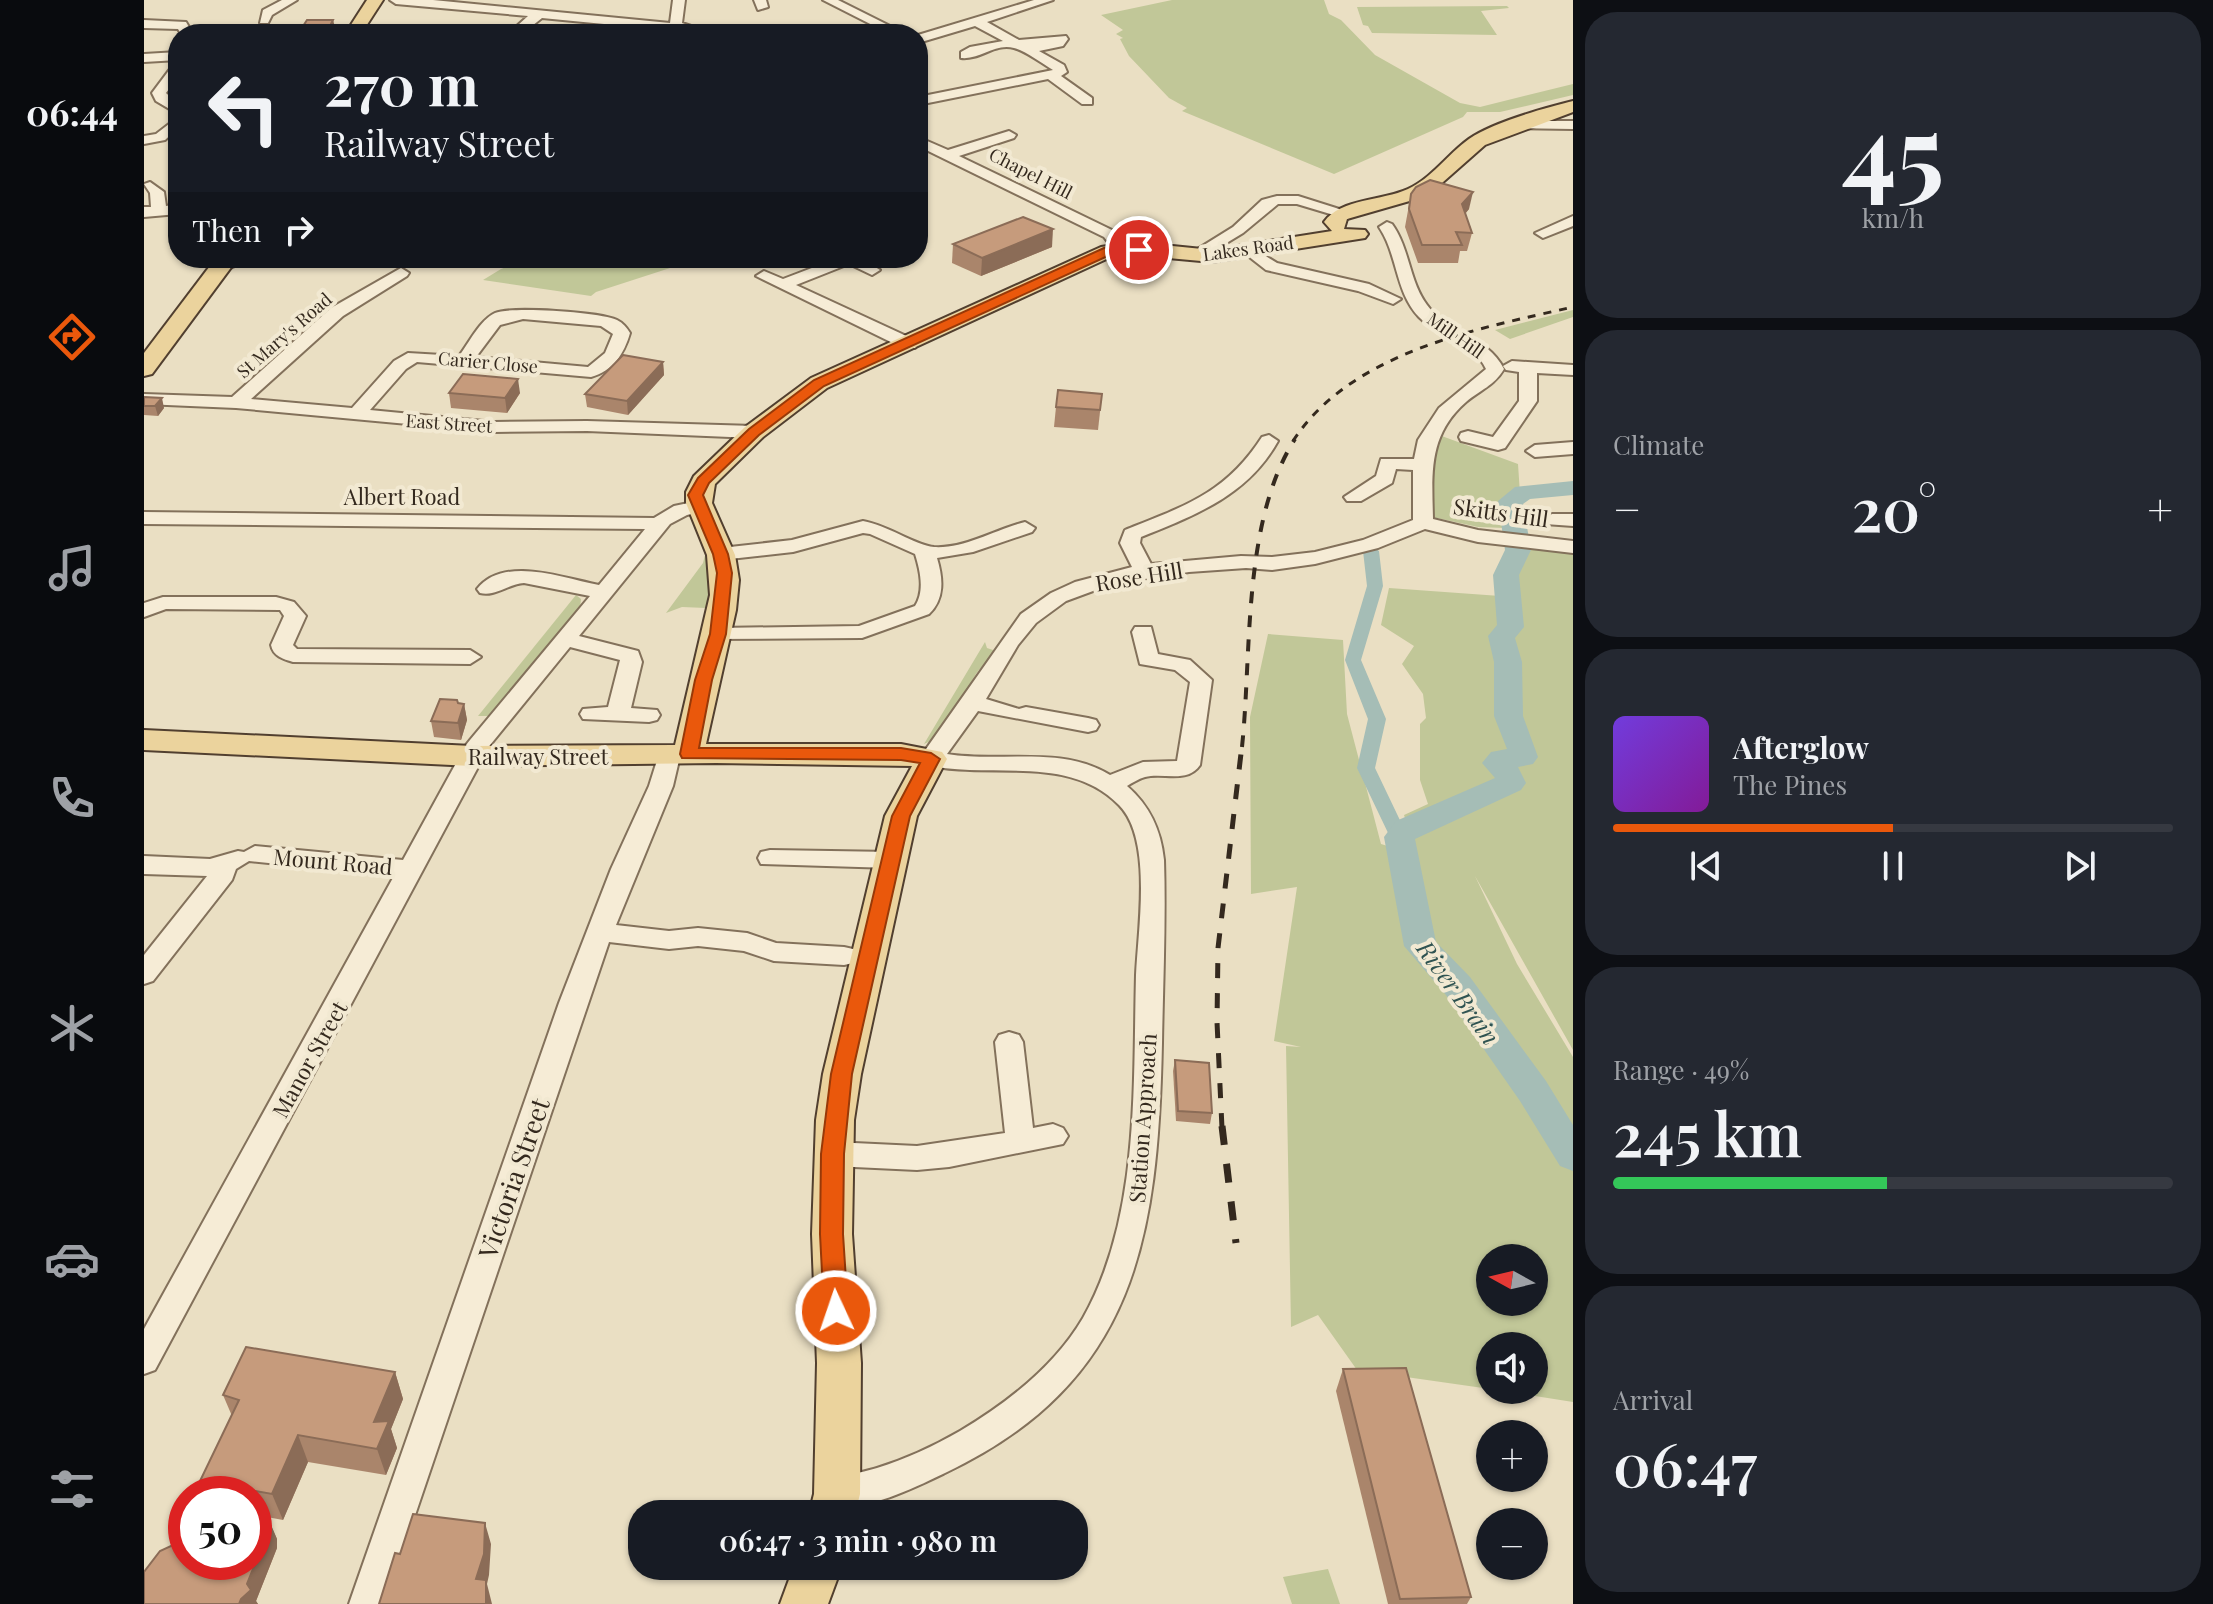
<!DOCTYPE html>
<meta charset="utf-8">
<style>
:root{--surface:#171b24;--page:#242831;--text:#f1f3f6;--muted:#9ea1a6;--line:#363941;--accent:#ea580c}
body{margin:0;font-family:"Playfair Display",serif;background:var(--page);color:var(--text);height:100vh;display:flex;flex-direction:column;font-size:30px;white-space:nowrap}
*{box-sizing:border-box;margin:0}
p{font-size:26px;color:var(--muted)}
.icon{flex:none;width:44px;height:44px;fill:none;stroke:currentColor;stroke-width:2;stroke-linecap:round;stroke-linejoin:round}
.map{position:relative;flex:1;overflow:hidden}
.drawer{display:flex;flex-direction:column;gap:12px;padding:12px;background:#0d0f14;width:640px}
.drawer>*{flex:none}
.banner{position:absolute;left:24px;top:24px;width:760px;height:244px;border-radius:32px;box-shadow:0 2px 6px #0004;background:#171b24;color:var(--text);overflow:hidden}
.needle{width:52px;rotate:278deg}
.buttons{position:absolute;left:1332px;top:1244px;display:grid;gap:16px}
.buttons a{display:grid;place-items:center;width:72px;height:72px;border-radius:50%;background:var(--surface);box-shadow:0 2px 6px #0004;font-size:40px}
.speed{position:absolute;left:24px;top:1476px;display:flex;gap:16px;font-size:40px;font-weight:700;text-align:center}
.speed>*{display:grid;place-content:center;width:104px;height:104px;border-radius:50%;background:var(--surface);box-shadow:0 2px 6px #0004;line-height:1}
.speed .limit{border:12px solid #d22;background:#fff;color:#111}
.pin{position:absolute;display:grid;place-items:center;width:68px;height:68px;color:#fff;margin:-34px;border:4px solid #fff;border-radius:50%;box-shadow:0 2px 8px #0007}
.me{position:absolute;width:88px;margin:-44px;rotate:357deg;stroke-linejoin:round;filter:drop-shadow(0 0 6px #0008)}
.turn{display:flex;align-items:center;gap:28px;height:168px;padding:0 24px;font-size:36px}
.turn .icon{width:104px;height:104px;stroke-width:2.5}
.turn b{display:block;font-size:56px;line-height:68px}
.then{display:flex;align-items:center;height:76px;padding:0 24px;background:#0003;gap:16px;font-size:30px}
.big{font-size:60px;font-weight:600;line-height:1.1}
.drawer .tile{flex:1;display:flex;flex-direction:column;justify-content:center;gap:12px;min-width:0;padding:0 28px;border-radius:32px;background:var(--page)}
.drawer .dial{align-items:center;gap:0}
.dial b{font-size:104px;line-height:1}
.song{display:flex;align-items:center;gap:24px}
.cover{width:96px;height:96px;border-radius:12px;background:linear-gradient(135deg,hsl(260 70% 55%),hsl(290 70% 35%))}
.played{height:8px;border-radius:4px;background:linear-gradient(90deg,var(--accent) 50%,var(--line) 50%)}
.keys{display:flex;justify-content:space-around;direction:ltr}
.heat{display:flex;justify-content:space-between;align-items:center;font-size:44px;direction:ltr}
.charge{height:12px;border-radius:6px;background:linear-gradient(90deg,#34c759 49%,var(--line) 0)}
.trip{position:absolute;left:484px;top:1500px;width:460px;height:80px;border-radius:32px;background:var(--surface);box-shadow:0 2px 6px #0004;font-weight:600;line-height:80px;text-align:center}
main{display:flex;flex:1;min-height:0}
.tabs{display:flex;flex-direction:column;width:144px;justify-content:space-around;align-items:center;background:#090b0e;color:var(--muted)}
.tabs .icon{width:56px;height:56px}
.tabs .active{color:var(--accent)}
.tabs b{font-size:36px;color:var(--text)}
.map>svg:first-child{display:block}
</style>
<main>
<nav class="tabs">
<b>06:44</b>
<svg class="icon active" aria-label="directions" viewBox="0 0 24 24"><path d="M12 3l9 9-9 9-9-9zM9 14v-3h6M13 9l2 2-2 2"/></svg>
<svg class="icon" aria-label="music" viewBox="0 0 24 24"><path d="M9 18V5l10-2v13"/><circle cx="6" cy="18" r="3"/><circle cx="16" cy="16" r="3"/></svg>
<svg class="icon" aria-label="phone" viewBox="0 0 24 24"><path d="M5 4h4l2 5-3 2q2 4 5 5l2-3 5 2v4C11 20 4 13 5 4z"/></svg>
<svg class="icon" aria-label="climate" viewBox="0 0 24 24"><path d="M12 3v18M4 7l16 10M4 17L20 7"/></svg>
<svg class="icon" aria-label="car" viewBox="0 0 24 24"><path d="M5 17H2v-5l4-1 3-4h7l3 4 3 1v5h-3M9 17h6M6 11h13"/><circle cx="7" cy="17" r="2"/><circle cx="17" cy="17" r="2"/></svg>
<svg class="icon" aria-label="filters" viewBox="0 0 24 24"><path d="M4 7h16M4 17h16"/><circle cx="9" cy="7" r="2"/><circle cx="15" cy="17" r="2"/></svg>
</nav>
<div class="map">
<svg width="1429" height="1604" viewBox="0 0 1429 1604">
<rect width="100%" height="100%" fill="#eadfc3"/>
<g fill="#c1c798" fill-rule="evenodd">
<path d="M1028 0H1180L1185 14 1197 20 1231 55 1316 103 1336 107 1429 84V95L1356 112H1323L1319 117 1190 174 1038 111 1043 108 1025 98 985 56 976 39 979 38 972 34 979 30 957 15Z"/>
<path d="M1363 6 1365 8 1337 11 1353 35 1228 33 1224 26 1219 25 1213 7Z"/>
<path d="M385 258H557L452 292 447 296 339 280 357 269Z"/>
<path d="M1429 310V317L1366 339 1351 330Z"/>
<path d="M1295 435 1374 464 1376 494 1357 502 1361 528 1334 527 1293 518 1279 523 1285 466Z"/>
<path d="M563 547 567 577 562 608 538 607 522 613 559 563Z"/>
<path d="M1383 548 1429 551V1050L1331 876 1373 964 1429 1057V1402L1352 1390H1390V1346H1346V1389L1213 1370 1174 1315 1147 1327 1142 1046 1157 1047 1130 1041 1153 887 1107 894 1106 717 1124 634 1199 640 1203 714 1237 844 1273 855 1260 815 1284 804 1276 780V724L1282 718 1279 694 1258 664 1270 646 1237 625 1245 588 1370 597V589ZM1346 1258H1390V1302H1346Z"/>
<path d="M432 595 437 599 436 608 347 716H334Z"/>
<path d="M841 642 843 648 852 651C846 660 838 665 832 674 817 697 808 734 780 744Z"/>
<path d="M1184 1569 1196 1604H1148L1139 1577Z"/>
</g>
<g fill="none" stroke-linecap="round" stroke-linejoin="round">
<path fill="#a5bdb6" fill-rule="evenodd" d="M1227 546 1235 551 1239 586 1217 660 1242 719 1231 768 1264 837 1255 843 1246 837 1213 768 1224 719 1201 660 1223 586 1219 551Z"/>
<path fill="#a5bdb6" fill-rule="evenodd" d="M1429 481V495L1386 499 1379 504 1387 550 1375 575 1380 627 1371 638 1378 662 1379 716 1394 757 1389 764 1374 767 1382 783 1377 790 1271 839 1292 942 1326 977 1402 1081 1429 1125V1171L1416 1166 1376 1101 1302 995 1260 946 1240 837 1252 821 1351 778 1338 763 1347 752 1363 749 1350 716V662L1344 636 1353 625 1349 575 1361 550 1354 501 1371 487Z"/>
<g stroke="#83715b" stroke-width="4">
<g id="minor">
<path d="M138 0H153L128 15 124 23H116L119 10Z"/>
<path d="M246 0H289L526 23 529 0H541L538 23 571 34H551L527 27 522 30 398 18 378 34H364L384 16 252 4Z"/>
<path d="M610 0H622L624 7 614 10Z"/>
<path d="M679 0H694L762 34H746Z"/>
<path d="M890 0H909L843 22 875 40 922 36 924 39 919 46 895 51 920 65 923 72 917 76 948 98V104H938L904 79 774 105V97L909 70C897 63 882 51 870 48 850 43 837 60 817 58V52L826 47 859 41 831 26 774 43V35Z"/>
<path d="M0 20 42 22 49 34H37L34 29 0 28Z"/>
<path d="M34 52V60L0 62V54Z"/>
<path d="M34 64V77L22 93 34 104V114L12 101 8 93 29 65Z"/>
<path d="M34 117V128L21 140 0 144V136L12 134Z"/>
<path d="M1373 121H1429V129L1368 128V122Z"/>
<path d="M865 131 872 135 870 138 815 156 970 231 985 248 983 251H971L960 237 774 146V137L804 150Z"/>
<path d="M6 182 20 192 22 206 34 204V214L0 217V207H7L6 193 0 184Z"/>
<path d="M1154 196 1211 214 1203 219 1153 204H1134L1099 233 1066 253 1060 255 1052 250 1089 227 1118 200 1133 196Z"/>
<path d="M1429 216V226L1399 238 1391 233Z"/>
<path d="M1243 222 1248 224C1266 249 1265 281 1283 305 1303 334 1343 335 1360 369 1350 386 1336 390 1322 402 1284 435 1288 473 1289 519L1334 530 1429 541V553L1334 542 1281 529 1234 548 1171 564 1128 570 1102 568 1045 572 968 584 922 601 892 623 874 645 842 699 875 709 882 707 944 718 952 720 955 725 952 730 944 732 834 711 803 754C857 763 917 745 966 775L999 762 1033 761 1046 682 1031 670 996 664 988 632 991 627H1007L1014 654 1046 660 1068 680 1056 765C1043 784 1019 772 1001 777 994 779 988 783 983 786 1006 806 1017 830 1020 860 1022 921 1019 982 1018 1043 1014 1236 993 1382 801 1473 772 1487 711 1517 681 1505L676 1494 681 1483C698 1476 716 1473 733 1468 762 1459 790 1446 816 1431 863 1403 911 1366 939 1318 996 1217 989 1087 992 975 994 929 1009 839 975 805 923 752 843 781 779 764L775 759 877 614 907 593 931 582 988 567 976 543 981 530C1041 506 1082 493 1118 437L1125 435 1134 441C1104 495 1052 515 997 537L996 543 1007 564 1097 556 1128 557 1171 552 1219 540 1269 520V470L1252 469 1248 483 1217 501H1203L1200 497 1232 476 1237 459H1270L1274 440 1295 408 1342 369C1329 341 1295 338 1275 317 1251 292 1254 255 1235 227Z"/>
<path d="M1107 247 1133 263 1225 284 1257 299 1249 304 1214 291 1122 270 1099 252Z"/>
<path d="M87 258H110L79 271 71 266Z"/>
<path d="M694 258H717L736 270 728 275 705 264 652 285 771 340 774 344 771 348H759L612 276 620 271 639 279Z"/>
<path d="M257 268 265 273 263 276 199 316 107 399 208 408 250 361 264 353 315 356C325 343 336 320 351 313 367 306 457 312 473 320 479 323 483 328 486 333 480 354 469 371 447 377L273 362 262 369 226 410 350 422 443 421 610 426 619 432 610 438 443 431 350 432 92 408 0 404V394L88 397 187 308ZM379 319 457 326 469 334 461 353 444 367 332 357 356 325Z"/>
<path d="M1368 361 1429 365V375L1393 373V401L1361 448 1354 450 1317 441 1315 437 1317 433 1324 431 1349 437 1375 401V372L1362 370 1359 366Z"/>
<path d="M1429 442V454L1391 457 1382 451 1391 445Z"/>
<path d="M554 501 564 507 561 511 543 515 526 524 435 636 494 651 498 662 487 708 513 710 516 715 513 720 505 722 439 719 436 714 439 709 464 707 476 660 426 647 342 750 337 752 340 756 11 1370 0 1374V1329L250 876 105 861 92 869 88 880 9 981 0 984V955L63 876 0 874V856L66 859 94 851 100 852 111 846 259 860 316 756 325 749 322 745 326 740 446 596 380 583C364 584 351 597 336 593L333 589C360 555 419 578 455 585L501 529 0 524V512L510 518 530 506Z"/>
<path d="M1408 514H1429V526L1401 524 1398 520Z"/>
<path d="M719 521C743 525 771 545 790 547 820 549 852 529 881 522L891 528 888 532 829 552 793 558C799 578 801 599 785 614L718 638 566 639 563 634 574 628 715 626 771 606C781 591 776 570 771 554L726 534 719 533 649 552 577 560 567 554 577 548 648 540Z"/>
<path d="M19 597H132L150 602 162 616 149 645 153 649 326 650 337 657 326 664 149 662C139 659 129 656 127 645L140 616 136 610 22 609 0 617V603Z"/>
<path d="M524 749 532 751 536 756 529 786 472 925 525 931 554 928 603 933 632 943 700 947 709 949 713 956 709 963 700 965 630 961 600 951 554 946 525 949 465 942 241 1604H205L415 1003 467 869 505 786 516 751Z"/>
<path d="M626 850 747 852 756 854 759 860 756 866 747 868 617 864 614 858 617 852Z"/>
<path d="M865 1032 875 1035 879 1042 889 1128 909 1124 919 1128 924 1136 919 1144 805 1167 773 1170 689 1166 679 1162 674 1154 679 1146 689 1142 773 1146 861 1133 851 1042 855 1035Z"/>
</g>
</g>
<g stroke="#513f2f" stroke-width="4">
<g id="major">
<path d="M223 0H239L217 34H201Z"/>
<path d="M1429 101V112L1341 145 1290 190 1276 198 1203 219 1200 229 1221 230 1224 234 1221 238 1068 262 1002 256H969L683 388 619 437 571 484 568 503 591 555 595 580 592 610 562 744H757L798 752 803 759 773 816 717 1074 710 1120 708 1234 717 1363 716 1494 711 1514H665L670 1494 673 1363 668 1234 672 1120 679 1074 741 816 768 766 572 763 328 766 0 750V730L328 746 531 745 566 595 563 555 542 503V492L550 476 601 427 667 378 957 247 989 242 1068 250 1188 231 1180 222C1197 198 1238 201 1264 189 1288 178 1304 154 1325 139 1349 122 1401 108 1429 101Z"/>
<path d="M72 258H94L8 374 0 376V353Z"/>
<path d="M650 1566H698L684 1604H636Z"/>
</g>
</g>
<use href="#minor" fill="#f6ecd6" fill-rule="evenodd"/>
<use href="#major" fill="#ebd39d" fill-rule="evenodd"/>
<path stroke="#34291e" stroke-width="3" stroke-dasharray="8 8" stroke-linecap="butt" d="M1149 441C1207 352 1332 329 1429 307"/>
<path stroke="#34291e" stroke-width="4" stroke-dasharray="12 12" stroke-linecap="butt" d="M1098 747C1108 652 1098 522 1151 439"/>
<path stroke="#34291e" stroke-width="5" stroke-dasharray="15 15" stroke-linecap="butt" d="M1078 1128 1073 1022 1074 948 1098 745"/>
<path stroke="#34291e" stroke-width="7" stroke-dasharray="19 19" stroke-linecap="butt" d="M1078 1126 1092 1243"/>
</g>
<g fill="#aa856b">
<path d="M1267 194 1325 209 1321 214 1328 233 1323 251H1316L1314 263H1274L1261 227Z"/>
<path d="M809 244 908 247 837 276 808 263Z"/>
<path d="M519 362 520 375 484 415 443 407 441 394Z"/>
<path d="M305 393H376L363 413 307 408Z"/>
<path d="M958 394 954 430 910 427 912 407Z"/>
<path d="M0 397 20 408 14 416 0 415Z"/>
<path d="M314 703 320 704 323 720 317 740 290 737 287 721Z"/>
<path d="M1031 1060 1068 1113 1066 1124 1032 1121 1029 1071Z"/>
<path d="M1199 1369 1327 1597 1323 1604H1244L1192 1391Z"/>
<path d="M251 1372 259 1399 247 1429 253 1448 242 1475 164 1462 139 1520 123 1517 133 1539V1548L112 1601 114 1604H0L110 1562V1494H62L56 1481 88 1416 79 1395Z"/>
</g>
<g fill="#8b6c57">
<path d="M189 20 191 27 187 34H182Z"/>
<path d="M1329 192 1325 209 1314 222 1318 204Z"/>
<path d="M909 229 908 247 837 276 838 258Z"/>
<path d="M519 362 520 375 484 415 483 401Z"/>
<path d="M374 379 376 393 363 413 361 398Z"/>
<path d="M18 398 20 408 14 416 11 406Z"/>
<path d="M320 704 323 720 317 740 314 723Z"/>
<path d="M251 1372 259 1399 247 1429 253 1448 242 1475 233 1449 230 1422Z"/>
<path d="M154 1435 164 1462 139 1520 128 1494Z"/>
<path d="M125 1520 133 1539V1548L112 1601 114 1604H95Z"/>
<path d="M341 1523 347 1544 345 1575 343 1584 348 1604H342L332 1579Z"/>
</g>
<g fill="#c69b7c" stroke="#8b6c57" stroke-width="2">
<path d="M163 20H189L182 34H154Z"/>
<path d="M1286 180 1329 192 1318 204 1328 233 1312 232 1318 245H1278L1265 209 1267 194 1272 187Z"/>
<path d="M879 217 909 229 838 258 809 244Z"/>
<path d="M479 355 519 362 483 401 441 394Z"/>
<path d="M319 374 374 379 361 398 305 393Z"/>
<path d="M914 390 958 394 956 410 912 407Z"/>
<path d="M0 398V397L18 398 11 406H0Z"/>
<path d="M296 699 313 700 314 703 320 704 314 723 287 721Z"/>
<path d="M1031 1060 1065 1063 1068 1113 1034 1111Z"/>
<path d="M102 1347 251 1372 230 1422 245 1421 233 1449 154 1435 128 1494 56 1481 95 1400 79 1395Z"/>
<path d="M1262 1368 1327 1597 1256 1599 1199 1369Z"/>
<path d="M112 1498 125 1520V1529L103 1584 107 1590 97 1599 95 1604H0V1572L16 1551 42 1539V1562H110V1500Z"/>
<path d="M269 1514 341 1523 340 1554 332 1579 342 1580V1604H235L251 1553 256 1554Z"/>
</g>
<path fill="#ea580c" stroke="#983908" stroke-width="2" d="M977 244 1001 250 995 254H968L680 386 615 435 565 483 559 495 584 554 588 573 582 634 568 680 555 748H757L787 753 796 759 766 816 708 1074 700 1154 699 1234 704 1311 701 1318 692 1321 684 1318 680 1311 676 1234 677 1154 687 1074 748 816 776 763 757 760 538 758 536 754 551 680 566 634 573 573 569 554 544 495 554 478 605 429 670 380 960 248Z"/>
<g text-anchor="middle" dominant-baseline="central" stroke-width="8" stroke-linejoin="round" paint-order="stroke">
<g font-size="18" fill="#34291e" stroke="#f2e9d2">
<text transform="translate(887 173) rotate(27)">Chapel Hill</text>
<text transform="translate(1104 248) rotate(-8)">Lakes Road</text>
<text transform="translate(140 335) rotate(-41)">St Mary's Road</text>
<text transform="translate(1312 335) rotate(35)">Mill Hill</text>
<text transform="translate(344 362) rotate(5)">Carier Close</text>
<text transform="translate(305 423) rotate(4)">East Street</text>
</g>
<g font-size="22" fill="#34291e" stroke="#f2e9d2">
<text x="258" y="496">Albert Road</text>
<text transform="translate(1357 512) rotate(8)">Skitts Hill</text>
<text transform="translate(995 576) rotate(-9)">Rose Hill</text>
<text x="394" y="756">Railway Street</text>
<text transform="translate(189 861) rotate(5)">Mount Road</text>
<text transform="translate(165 1059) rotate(-61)">Manor Street</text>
<text transform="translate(998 1118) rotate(-86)">Station Approach</text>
</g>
<g font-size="24" font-style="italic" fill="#2f5351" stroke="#f2e9d2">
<text transform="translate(1315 992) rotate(54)">River Brain</text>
</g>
<g font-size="26" fill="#34291e" stroke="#f2e9d2">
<text transform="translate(369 1178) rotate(-71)">Victoria Street</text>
</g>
</g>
</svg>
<div class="buttons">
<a><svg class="needle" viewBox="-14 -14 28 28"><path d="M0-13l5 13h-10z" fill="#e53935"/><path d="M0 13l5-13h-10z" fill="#9ea1a6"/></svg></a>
<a><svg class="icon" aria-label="sound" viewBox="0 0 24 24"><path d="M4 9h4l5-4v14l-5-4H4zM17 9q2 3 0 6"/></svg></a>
<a>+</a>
<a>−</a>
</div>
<div class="speed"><div class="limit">50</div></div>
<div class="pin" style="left:995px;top:250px;background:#d93025"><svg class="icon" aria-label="arrive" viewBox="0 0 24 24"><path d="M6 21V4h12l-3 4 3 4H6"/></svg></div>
<svg class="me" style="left:692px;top:1311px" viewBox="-20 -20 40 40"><circle r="17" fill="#ea580c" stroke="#fff" stroke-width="3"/><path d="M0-11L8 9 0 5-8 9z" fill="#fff"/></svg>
<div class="trip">06:47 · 3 min · 980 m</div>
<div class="banner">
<div class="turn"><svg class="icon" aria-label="left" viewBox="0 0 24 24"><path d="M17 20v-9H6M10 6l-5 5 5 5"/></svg><div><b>270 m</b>Railway Street</div></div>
<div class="then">Then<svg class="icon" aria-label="right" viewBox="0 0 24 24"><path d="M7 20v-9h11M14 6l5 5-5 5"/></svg></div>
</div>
</div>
<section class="drawer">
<div class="tile dial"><b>45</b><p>km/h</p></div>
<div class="tile"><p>Climate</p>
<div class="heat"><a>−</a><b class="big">20°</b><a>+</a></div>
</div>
<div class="tile">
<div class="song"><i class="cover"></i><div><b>Afterglow</b><p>The Pines</p></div></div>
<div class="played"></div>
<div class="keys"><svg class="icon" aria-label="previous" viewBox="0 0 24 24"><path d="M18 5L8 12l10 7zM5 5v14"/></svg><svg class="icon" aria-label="pause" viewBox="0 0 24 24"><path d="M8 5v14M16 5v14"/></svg><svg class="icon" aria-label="next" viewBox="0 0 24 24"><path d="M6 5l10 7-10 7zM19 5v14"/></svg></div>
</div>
<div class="tile"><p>Range · 49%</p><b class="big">245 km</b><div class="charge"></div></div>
<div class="tile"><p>Arrival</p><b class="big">06:47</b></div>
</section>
</main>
